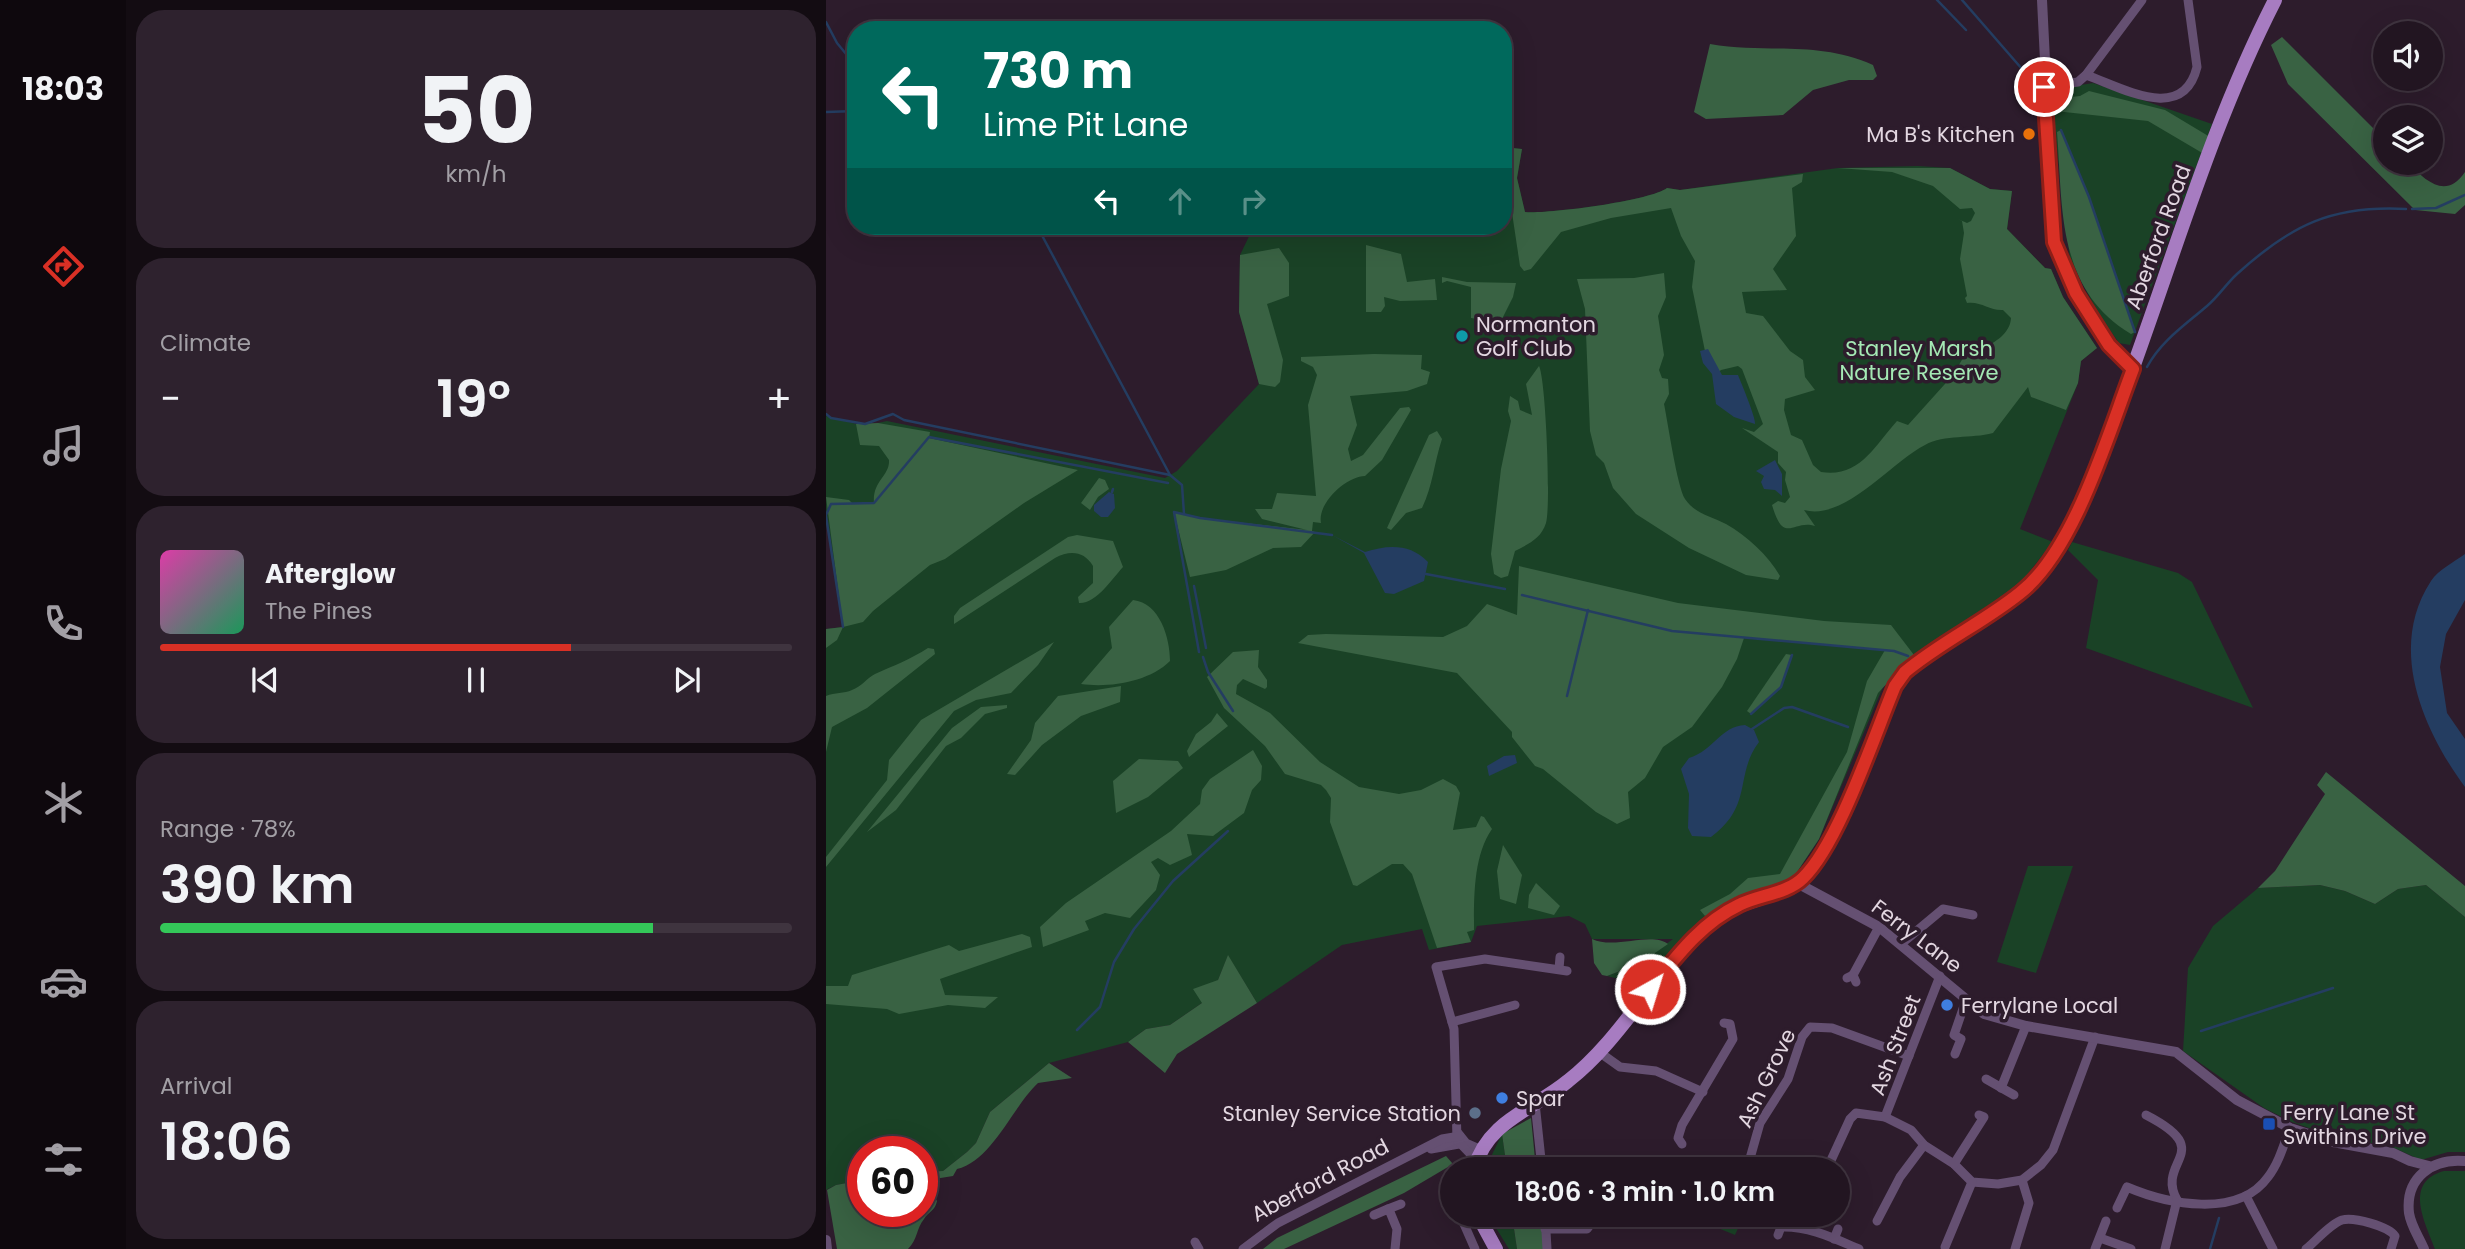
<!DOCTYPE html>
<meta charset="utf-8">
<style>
:root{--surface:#221521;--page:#2e222e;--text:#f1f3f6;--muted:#a29fa5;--line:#3f343f;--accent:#d93025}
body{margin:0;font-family:Poppins,sans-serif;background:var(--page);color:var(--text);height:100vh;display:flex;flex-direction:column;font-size:26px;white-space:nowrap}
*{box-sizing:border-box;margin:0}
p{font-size:23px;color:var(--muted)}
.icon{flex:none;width:38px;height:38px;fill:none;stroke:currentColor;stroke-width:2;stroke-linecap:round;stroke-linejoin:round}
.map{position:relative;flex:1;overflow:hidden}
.details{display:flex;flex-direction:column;gap:10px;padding:10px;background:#130c12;width:700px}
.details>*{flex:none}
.banner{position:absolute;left:21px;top:21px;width:665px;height:214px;border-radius:28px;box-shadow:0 7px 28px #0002,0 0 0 2px var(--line);background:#00695c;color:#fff;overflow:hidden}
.buttons{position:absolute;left:1547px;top:21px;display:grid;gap:14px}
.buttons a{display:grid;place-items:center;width:70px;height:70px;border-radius:50%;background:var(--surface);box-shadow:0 7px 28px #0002,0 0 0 2px var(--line);font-size:35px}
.speed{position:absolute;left:21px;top:1136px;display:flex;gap:14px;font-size:35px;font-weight:700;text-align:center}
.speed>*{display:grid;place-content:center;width:91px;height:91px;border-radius:50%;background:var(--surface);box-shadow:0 7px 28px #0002,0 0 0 2px var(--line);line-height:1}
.speed .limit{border:10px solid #d22;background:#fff;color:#111}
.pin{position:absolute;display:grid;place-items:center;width:60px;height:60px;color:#fff;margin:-30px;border:4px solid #fff;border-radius:50%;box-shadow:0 2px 7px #0007}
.me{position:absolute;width:77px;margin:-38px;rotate:39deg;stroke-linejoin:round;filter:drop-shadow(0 0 5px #0008)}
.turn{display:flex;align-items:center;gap:24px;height:147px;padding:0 21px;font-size:32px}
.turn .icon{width:91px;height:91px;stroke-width:2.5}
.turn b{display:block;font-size:49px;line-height:60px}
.lanes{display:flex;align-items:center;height:66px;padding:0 21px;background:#0003;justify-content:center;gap:35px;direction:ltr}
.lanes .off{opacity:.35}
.big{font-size:52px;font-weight:600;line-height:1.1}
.details .widget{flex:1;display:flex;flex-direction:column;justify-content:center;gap:10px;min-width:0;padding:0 24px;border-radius:28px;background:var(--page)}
.details .dial{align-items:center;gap:0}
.dial b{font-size:91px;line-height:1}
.song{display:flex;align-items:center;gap:21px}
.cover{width:84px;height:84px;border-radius:10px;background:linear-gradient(135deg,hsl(320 70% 55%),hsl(150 70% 35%))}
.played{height:7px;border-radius:4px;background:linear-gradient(90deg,var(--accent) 65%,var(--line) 65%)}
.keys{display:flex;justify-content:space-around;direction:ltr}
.heat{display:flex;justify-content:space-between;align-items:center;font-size:38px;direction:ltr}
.charge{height:10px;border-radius:5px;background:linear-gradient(90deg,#34c759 78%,var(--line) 0)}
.trip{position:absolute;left:614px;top:1157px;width:410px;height:70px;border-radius:35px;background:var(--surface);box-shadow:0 7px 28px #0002,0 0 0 2px var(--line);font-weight:600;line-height:70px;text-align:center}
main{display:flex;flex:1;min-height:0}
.menu{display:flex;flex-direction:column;width:126px;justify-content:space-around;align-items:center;background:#0e080d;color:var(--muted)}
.menu .icon{width:49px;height:49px}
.menu .current{color:var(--accent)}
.menu b{font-size:32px;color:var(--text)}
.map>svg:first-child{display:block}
</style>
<main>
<nav class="menu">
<b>18:03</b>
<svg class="icon current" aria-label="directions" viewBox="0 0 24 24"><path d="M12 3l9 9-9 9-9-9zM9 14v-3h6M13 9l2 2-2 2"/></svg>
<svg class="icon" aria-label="music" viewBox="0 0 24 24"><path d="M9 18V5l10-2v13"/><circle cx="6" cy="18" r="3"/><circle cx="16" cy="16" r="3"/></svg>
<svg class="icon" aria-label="phone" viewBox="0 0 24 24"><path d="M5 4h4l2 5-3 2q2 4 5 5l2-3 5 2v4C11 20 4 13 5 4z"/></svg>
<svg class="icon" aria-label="climate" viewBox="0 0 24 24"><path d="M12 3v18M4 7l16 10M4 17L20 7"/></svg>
<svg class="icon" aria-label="car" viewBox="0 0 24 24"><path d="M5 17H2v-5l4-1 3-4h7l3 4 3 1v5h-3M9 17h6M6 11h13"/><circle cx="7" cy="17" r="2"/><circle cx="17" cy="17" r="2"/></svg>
<svg class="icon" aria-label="filters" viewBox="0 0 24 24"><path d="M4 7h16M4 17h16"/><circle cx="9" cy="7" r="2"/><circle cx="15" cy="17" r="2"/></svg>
</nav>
<section class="details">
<div class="widget dial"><b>50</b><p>km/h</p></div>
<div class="widget"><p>Climate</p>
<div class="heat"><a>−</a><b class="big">19°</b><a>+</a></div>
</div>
<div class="widget">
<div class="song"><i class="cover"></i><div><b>Afterglow</b><p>The Pines</p></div></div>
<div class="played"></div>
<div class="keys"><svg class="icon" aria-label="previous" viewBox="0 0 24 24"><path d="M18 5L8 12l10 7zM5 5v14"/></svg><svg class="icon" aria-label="pause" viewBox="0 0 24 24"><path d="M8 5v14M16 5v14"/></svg><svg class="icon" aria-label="next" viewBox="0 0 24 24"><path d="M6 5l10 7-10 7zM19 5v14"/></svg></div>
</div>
<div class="widget"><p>Range · 78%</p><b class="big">390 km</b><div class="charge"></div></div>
<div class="widget"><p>Arrival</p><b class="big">18:06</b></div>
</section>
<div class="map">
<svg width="1639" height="1249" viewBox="0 0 1639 1249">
<rect width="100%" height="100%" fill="#2d1c2c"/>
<g fill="#1a4226">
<path d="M1267 83 1386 124 1304 345 1293 343 1273 315 1244 259 1224 90Z"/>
<path d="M677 147 696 149 691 178 699 212C723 214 823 201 841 188L854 190 1012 168 1092 166 1124 168 1164 189 1186 191 1181 229 1219 268 1225 269 1237 297 1271 348 1255 361 1252 383 1194 529 1227 542 1193 585 1088 655 1059 682 993 839 965 881 888 911 821 986 781 976 813 964 847 939H766L759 924 743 916 651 926 645 942 603 950 596 929 516 945 431 1003 402 956 392 980 376 1003 344 1025 320 1029 302 1042 223 1063 164 1112 150 1143 141 1152 117 1171 96 1172V1152H37V1180L10 1185 0 1190V629L17 627 0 516V416L38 426 61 421 339 478 351 471 433 384 413 312 414 255 428 226H677Z"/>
<path d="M1246 542 1352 573 1366 582 1427 708 1260 648 1272 580 1242 550Z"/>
<path d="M1202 866H1247L1210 973 1171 962Z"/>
<path d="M1494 885 1519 891 1549 904 1572 889 1600 885 1639 917V1152H1622L1595 1160 1566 1147 1500 1134 1466 1122 1438 1108 1357 1051 1362 968 1387 926 1432 888Z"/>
<path d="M676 1134 681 1169H659Z"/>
<path d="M1618 1171H1639V1249H1609C1599 1222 1577 1182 1618 1171Z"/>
<path d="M662 1215H686L691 1249H683Z"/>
<path d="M860 1215H918L909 1235Z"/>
</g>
<g fill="#396243">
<path d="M1456 37 1559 140V163H1582C1600 181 1620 200 1639 172V205L1629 214 1589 210 1462 84 1445 45Z"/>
<path d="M884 44C942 54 991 40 1047 65L1051 76 1047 80H1023L987 90 957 115 880 119 868 112Z"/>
<path d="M1263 91 1339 110 1384 137 1378 154 1322 121 1229 111 1227 99 1254 96Z"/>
<path d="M1235 130 1263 197 1309 332 1305 334C1230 289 1237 208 1231 132Z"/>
<path d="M677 147 696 149 691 178 699 212C723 214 823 201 841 188L854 190 977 174 976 182 966 188 970 236 947 269 961 290 916 292 920 313 937 316 964 351 977 360 979 377 989 390 959 399 958 410 965 435 976 440 987 465 995 472C1033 478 1048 447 1071 421L1082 425 1127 375 1140 353C1146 349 1150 353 1156 349 1169 342 1184 334 1185 318L1177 310C1164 311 1155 301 1141 303L1139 298 1141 296 1134 259 1138 233 1136 221 1132 219 1141 223 1145 221 1149 213 1146 208 1134 209 1107 186 1066 172 1012 168H1124L1164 189 1186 191 1181 229 1219 268 1225 269 1237 297 1271 348 1255 361 1252 383 1240 410 1205 397 1202 387 1167 433C1145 439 1119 434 1099 445 1064 463 1019 521 978 510L989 526C967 519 958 546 946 505L952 501 959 503 964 497 959 480 960 472 952 463V452L916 428 928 432 937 424 916 369 912 366 895 370 888 376 882 366 866 287 869 261 855 236 845 208 785 218 735 232 705 269 698 271 694 266 682 186 684 165H677Z"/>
<path d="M540 245 575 254 581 282 609 279 611 300 574 301 558 297 559 306 555 312H540Z"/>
<path d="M453 248 463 263V296L441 304 457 360 454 382 449 387 433 384 413 312 414 255Z"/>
<path d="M838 273 840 297 832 316 838 355 833 370 836 378 842 379 843 394 838 404C842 423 851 486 859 499 869 514 885 516 900 524 921 536 942 555 954 576L952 580 920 575 863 548 810 514 787 488 778 463 770 455 764 431 759 309 751 279 808 278Z"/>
<path d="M616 277 641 282 690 283 687 297 672 327 658 320 645 318V287L621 281 616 283Z"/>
<path d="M548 354 596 355 595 369 604 372 601 384 581 391 524 396 531 425 522 449 525 461 537 455 574 408 583 407 585 410 556 460 539 476C521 476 491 503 495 523L487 522 486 531 489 532 475 547 447 548 400 570 364 577 348 512 374 518 481 530 436 519 429 509H446L451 493 490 496 482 405 491 375 487 367 475 361V357Z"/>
<path d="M713 366C720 380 725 506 720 523 715 539 702 544 689 551L682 576 675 578 668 574 665 554 675 469 685 421 682 411 684 396 692 401 694 410 706 415 700 384Z"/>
<path d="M52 423 104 432 103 438 252 470 198 503 119 559 104 565 47 611 37 622 17 627 11 640 0 648V629L17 627 0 497 23 500 27 504 48 503C46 481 64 476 63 460L53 446 34 445 30 424Z"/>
<path d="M611 431 616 439C608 463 607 485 596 508L580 513 565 530 561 528 603 435Z"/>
<path d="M273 478 279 480 283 489 272 497 264 510 255 503Z"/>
<path d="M251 535 287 541 297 567C286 579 270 604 253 603L252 597 267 583V566C258 551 244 550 229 558L128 624V616L134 608 242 537Z"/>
<path d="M693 566 852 603 998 621 1065 625 1088 655 1052 693 993 839 965 881 879 916 874 910 904 894 922 878 954 874 1021 752 1041 681 1059 650 918 638 911 659 896 687 866 727 837 747 819 778 802 792 804 818 791 824 770 812 717 769 709 766 686 737V732L631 673 472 643 482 635 500 634 617 637 641 626 661 604 691 615Z"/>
<path d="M307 600C334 603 344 638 344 661 323 682 283 688 255 684L286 648 283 627Z"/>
<path d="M228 642 212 665 185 693 150 700 128 711 0 867V857L61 780 63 760 95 720Z"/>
<path d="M102 648 108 649 109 654 41 708 6 727 0 752V696C9 692 18 694 26 690 35 687 41 678 49 674 67 666 85 659 102 648Z"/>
<path d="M433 650 432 667 441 680V687L439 689 417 679 411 685 410 694 444 713 494 762 533 787 573 794 595 790 617 779 630 786 634 793 627 830 650 827 655 816 658 817 666 829C647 856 648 899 648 930L641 932 645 942 611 948 586 874 577 864H566L531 886 527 885 504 822 505 798 500 790 495 785 459 774 439 746 398 708 381 677 407 652Z"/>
<path d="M960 654 966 655 955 687 925 714 921 711Z"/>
<path d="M295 686 294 702 255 716 216 745 189 775 181 774 205 740 209 723 232 696Z"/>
<path d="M181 705V708L159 714 135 738 120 746 70 810 41 832 126 728 155 707Z"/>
<path d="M391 713 402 726 363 757 361 751 370 734 385 722Z"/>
<path d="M427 750 436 766 435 780 426 790 418 813 387 836 361 834 366 855 344 865 332 858 325 862 334 875 330 890 304 918 279 913 259 921 263 930 217 947 214 927 240 903 345 831 374 804 376 790 384 779Z"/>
<path d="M313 759 352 761 357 768 322 797 290 813 287 781Z"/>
<path d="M1500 772 1639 886V917L1600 885 1572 889 1549 904 1519 891 1494 885 1432 888 1449 871 1499 794 1491 785Z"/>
<path d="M677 845 696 875 690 904 674 899 671 871Z"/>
<path d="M710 883 734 906 728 915 702 908 703 895Z"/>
<path d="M196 934 204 937 206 947 114 979 119 995 172 997 159 1008 122 1005 73 1014 61 1009 0 1004V986H22L26 975 123 945 133 951Z"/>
<path d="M766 939C789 950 825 931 842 944L813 964 781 976 776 975 768 963Z"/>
<path d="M402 955 431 1003 351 1054 339 1073 302 1042 320 1029 344 1025 376 1003 367 989 392 980Z"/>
<path d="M223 1063 246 1078 212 1083C187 1106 166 1161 131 1169L127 1176 96 1181V1172L117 1171 141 1152 150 1143 164 1112Z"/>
<path d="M705 1118 710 1169H681L676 1134Z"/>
<path d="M620 1156 627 1164 578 1193 458 1249H437L451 1238Z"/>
<path d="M37 1180V1211H96V1196H108L111 1201C109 1211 103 1211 98 1219 90 1229 92 1239 82 1249H11L1 1190 10 1185Z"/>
<path d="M686 1215H715L718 1249H691Z"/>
</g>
<g fill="#243d61">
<path d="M882 349 896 375H912C916 385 930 418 929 424L908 417 890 404 886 374 877 363 874 351Z"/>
<path d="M949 460 956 474V496L949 490 938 489 935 482 938 476 930 471Z"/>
<path d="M283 492 288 494 289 508 282 517H275L268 511V505Z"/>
<path d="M506 535 539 552C561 545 584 543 602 562L598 581 568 594 559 593 538 553Z"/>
<path d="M1639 554V600L1620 634 1614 667 1621 713 1639 739V787C1597 730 1561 648 1605 581 1612 570 1628 562 1639 554Z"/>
<path d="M919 725 928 730 933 742C908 775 928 805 885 837L866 836 862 828 863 794 855 769 863 758C887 751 895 726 919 725Z"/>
<path d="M689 755 691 763 663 776 661 766 678 756Z"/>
</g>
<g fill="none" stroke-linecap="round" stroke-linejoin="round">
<g stroke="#243d61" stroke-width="2.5">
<path d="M1111 0 1140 30"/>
<path d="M1136 0 1203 77"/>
<path d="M0 22 11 43 30 66"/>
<path d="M0 112 30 111"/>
<path d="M1235 130 1263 197 1309 332"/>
<path d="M1586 209 1610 208 1639 195"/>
<path d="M211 226 344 475 356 485 358 514"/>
<path d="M1321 367C1335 341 1359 325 1381 306 1392 297 1400 284 1411 274 1465 225 1506 205 1580 209"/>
<path d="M0 414 5 418 39 424 67 414 78 420 344 475"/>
<path d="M286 492 287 489"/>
<path d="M0 515 5 504 48 503 103 437 342 483"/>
<path d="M0 516 17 627"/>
<path d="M600 574 679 589"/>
<path d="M368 586 380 648"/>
<path d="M696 595 846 631 1068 651 1082 656"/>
<path d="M373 652 348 512 374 518 506 535"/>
<path d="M377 657 382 672 407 711"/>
<path d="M741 696 762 610"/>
<path d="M925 714 955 687 966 655"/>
<path d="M926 729 958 708 966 707 1022 727"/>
<path d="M251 1030 274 1007 288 962 308 929 347 881 402 831"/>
<path d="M1375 1031 1507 988"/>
<path d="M1384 1249 1393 1218"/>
</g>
<g stroke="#655072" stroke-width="9">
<path d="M1260 75C1297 88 1357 124 1371 67L1362 0"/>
<path d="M1218 87 1252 82 1260 75 1316 0"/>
<path d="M1075 944 1117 909 1147 915"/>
<path d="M733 969 734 957"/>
<path d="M1027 975 1053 927"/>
<path d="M1021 978 1027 975 1030 982"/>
<path d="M626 1022 689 1005"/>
<path d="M773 1052 794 1067 830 1071 877 1092"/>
<path d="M1129 1054 1135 1039 1128 1035 1140 1000"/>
<path d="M1160 1079 1188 1095"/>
<path d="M1175 1088 1200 1026"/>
<path d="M709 1103 716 1169"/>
<path d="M1320 1115C1392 1152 1329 1160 1351 1200"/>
<path d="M1059 1117 1085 1130 1098 1145 1128 1164 1146 1182 1172 1184 1196 1180 1215 1165 1227 1150 1269 1037"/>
<path d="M632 1133 640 1143 656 1150"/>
<path d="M856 1144 852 1138 856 1125 907 1039 904 1024 898 1023"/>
<path d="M605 1149 633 1144"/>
<path d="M651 1161 631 1140 628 1029 610 967 659 959 741 971"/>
<path d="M1128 1164 1158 1117 1153 1115"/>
<path d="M921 1169 934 1123 962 1079 976 1037 984 1027 1006 1028 1083 1056"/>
<path d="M1001 1169 1024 1119 1030 1113 1059 1117 1114 976"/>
<path d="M1420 1196 1447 1249"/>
<path d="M1291 1208 1301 1187C1341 1204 1412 1219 1442 1177 1453 1163 1458 1144 1464 1128"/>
<path d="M562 1209 575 1204"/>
<path d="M719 1214 721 1249"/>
<path d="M548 1215 562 1209 564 1212 571 1229 569 1249"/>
<path d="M1051 1221 1074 1177 1098 1145"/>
<path d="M638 1224 649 1249"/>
<path d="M719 1229H761L767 1221"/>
<path d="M952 1235 955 1227C983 1226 1007 1238 1033 1249"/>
<path d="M1274 1238 1305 1249"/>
<path d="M1008 1239 1012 1229"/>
<path d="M369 1242 373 1249"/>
<path d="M1119 1247 1146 1182"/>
<path d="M417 1249 452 1223 616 1139 634 1136"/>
<path d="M1189 1249 1203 1203 1196 1180"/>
<path d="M1269 1249 1280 1221"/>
<path d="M1339 1249 1351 1200"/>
<path d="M1480 1249C1490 1241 1504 1224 1516 1220 1528 1217 1562 1226 1569 1236L1565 1249"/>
</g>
<g stroke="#655072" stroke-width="10">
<path d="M1216 0 1228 242 1250 294 1283 345 1307 369"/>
<path d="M971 883 1053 927 1158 1014 1200 1026 1350 1052 1411 1100 1464 1128 1507 1142 1567 1153 1584 1161 1603 1166"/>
<path d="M0 1240 1 1249"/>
<path d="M1598 1249C1593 1237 1585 1226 1583 1213 1579 1177 1607 1158 1639 1161"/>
</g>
<g stroke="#a77cc1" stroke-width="14">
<path d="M648 1169C662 1120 707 1110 742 1081 801 1035 833 962 892 917 916 899 960 897 978 877 1016 835 1046 740 1069 686L1079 672C1123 634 1181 613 1218 567 1255 522 1277 449 1297 395 1346 263 1385 125 1449 0"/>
<path d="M651 1214 670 1249"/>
</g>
</g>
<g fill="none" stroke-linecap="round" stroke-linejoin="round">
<g stroke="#8d1f18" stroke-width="18">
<path id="route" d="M824 989C850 957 875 923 913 905 932 895 961 894 977 878 1013 843 1048 736 1069 686L1079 672C1115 642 1158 622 1194 593 1249 550 1282 434 1307 369L1283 345 1250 293 1228 242 1218 87"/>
</g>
<use href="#route" stroke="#d93025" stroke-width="12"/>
</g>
<circle fill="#e8710a" stroke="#2d1c2c" stroke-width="2.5" cx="1203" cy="134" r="7"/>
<circle fill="#0f9aa8" stroke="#2d1c2c" stroke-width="2.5" cx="636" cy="336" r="7"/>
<g fill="#3f7fe0" stroke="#2d1c2c" stroke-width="2.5">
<circle cx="1121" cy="1005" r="7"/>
<circle cx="676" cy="1098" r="7"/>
</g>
<circle fill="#5c6f8a" stroke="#2d1c2c" stroke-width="2.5" cx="649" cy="1113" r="7"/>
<rect fill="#1a4fb4" stroke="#2d1c2c" stroke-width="2.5" x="1436" y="1117" width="14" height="14" rx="3.5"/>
<g text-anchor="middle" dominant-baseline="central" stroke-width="7" stroke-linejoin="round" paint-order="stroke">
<g font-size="21" fill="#e3d7e1" stroke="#2d1c2c" text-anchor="start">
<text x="1189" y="134" text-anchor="end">Ma B's Kitchen</text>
<text x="650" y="324">Normanton<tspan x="650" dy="24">Golf Club</tspan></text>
<text x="1135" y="1005">Ferrylane Local</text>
<text x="690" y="1098">Spar</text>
<text x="1457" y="1112">Ferry Lane St<tspan x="1457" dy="24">Swithins Drive</tspan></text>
<text x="635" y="1113" text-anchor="end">Stanley Service Station</text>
</g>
<g font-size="21" fill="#e3d7e1" stroke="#2d1c2c">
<text transform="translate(1332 237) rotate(-70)">Aberford Road</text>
<text transform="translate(1091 936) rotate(37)">Ferry Lane</text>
<text transform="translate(1069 1045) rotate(-69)">Ash Street</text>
<text transform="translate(940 1078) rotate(-64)">Ash Grove</text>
<text transform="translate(494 1180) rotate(-28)">Aberford Road</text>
</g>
<g font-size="21" fill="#a4e8b4" stroke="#2d1c2c">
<text x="1093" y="348">Stanley Marsh<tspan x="1093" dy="24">Nature Reserve</tspan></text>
</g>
</g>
</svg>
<div class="buttons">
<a><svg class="icon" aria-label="sound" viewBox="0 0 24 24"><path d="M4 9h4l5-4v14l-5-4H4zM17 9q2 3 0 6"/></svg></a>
<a><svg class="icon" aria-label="layers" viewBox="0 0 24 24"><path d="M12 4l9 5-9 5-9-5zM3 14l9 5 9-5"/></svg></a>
</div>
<div class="speed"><div class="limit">60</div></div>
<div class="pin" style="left:1218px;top:87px;background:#d93025"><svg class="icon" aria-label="arrive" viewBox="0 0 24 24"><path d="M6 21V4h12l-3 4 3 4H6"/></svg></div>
<svg class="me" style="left:824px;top:989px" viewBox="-20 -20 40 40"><circle r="17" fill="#d93025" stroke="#fff" stroke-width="3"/><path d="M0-11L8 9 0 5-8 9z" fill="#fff"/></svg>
<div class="trip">18:06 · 3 min · 1.0 km</div>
<div class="banner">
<div class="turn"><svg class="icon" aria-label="left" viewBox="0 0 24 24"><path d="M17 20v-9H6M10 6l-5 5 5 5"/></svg><div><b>730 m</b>Lime Pit Lane</div></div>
<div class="lanes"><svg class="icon" aria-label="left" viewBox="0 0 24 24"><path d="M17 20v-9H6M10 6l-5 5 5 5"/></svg><svg class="icon off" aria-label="ahead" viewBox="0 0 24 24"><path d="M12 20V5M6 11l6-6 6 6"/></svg><svg class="icon off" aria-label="right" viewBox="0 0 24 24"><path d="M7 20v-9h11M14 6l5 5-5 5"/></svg></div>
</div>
</div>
</main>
